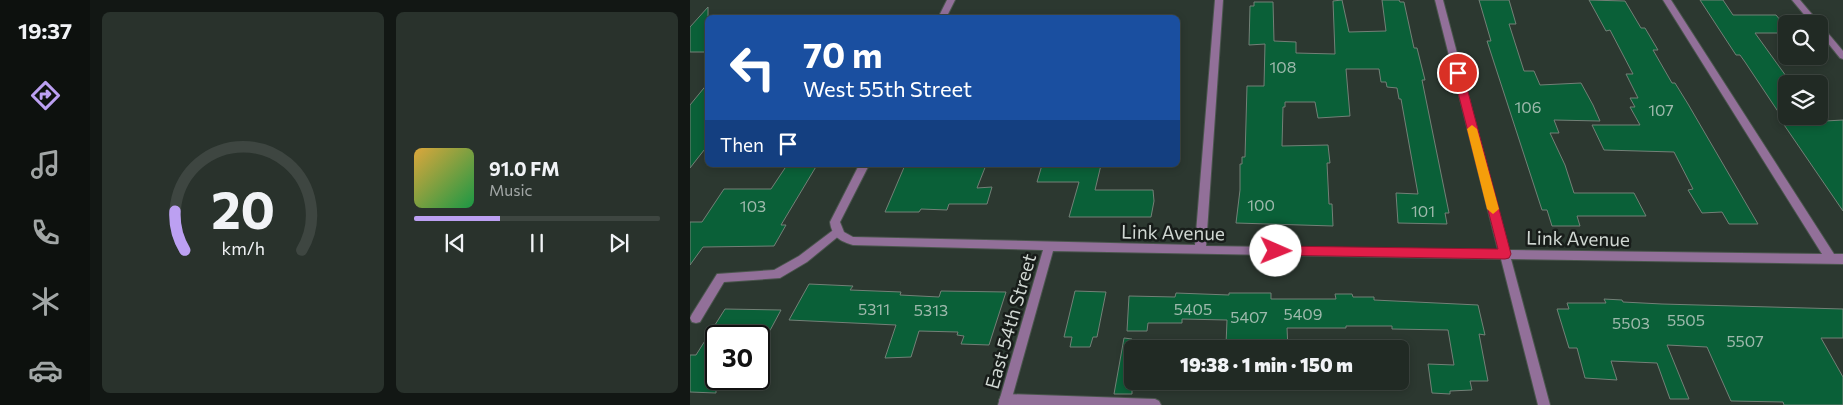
<!DOCTYPE html>
<meta charset="utf-8">
<style>
:root{--surface:#212a24;--page:#29322c;--text:#f1f3f6;--muted:#a2a7a6;--line:#3e4641;--accent:#bca0f2}
body{margin:0;font-family:Commissioner,sans-serif;background:var(--page);color:var(--text);height:100vh;display:flex;flex-direction:column;font-size:19px;white-space:nowrap}
*{box-sizing:border-box;margin:0}
p{font-size:16px;color:var(--muted)}
.icon{flex:none;width:28px;height:28px;fill:none;stroke:currentColor;stroke-width:2;stroke-linecap:round;stroke-linejoin:round}
.map{position:relative;flex:1;overflow:hidden}
.side{display:flex;flex-direction:column;gap:12px;padding:12px;background:#121714;width:600px}
.side>*{flex:none}
.top-card{position:absolute;left:15px;top:15px;width:475px;height:152px;border-radius:8px;box-shadow:0 2px 8px #0003,0 0 0 1px var(--line);background:#1a4fa0;color:#fff;overflow:hidden}
.fabs{position:absolute;left:1088px;top:15px;display:grid;gap:10px}
.fabs a{display:grid;place-items:center;width:50px;height:50px;border-radius:8px;background:var(--surface);box-shadow:0 2px 8px #0003,0 0 0 1px var(--line);font-size:25px}
.speed{position:absolute;left:15px;top:325px;display:flex;gap:10px;font-size:25px;font-weight:700;text-align:center}
.speed>*{display:grid;place-content:center;width:65px;height:65px;border-radius:50%;background:var(--surface);box-shadow:0 2px 8px #0003,0 0 0 1px var(--line);line-height:1}
.speed .limit{border:2px solid #111;border-radius:8px;background:#fff;color:#111}
.pin{position:absolute;display:grid;place-items:center;width:42px;height:42px;color:#fff;margin:-21px;border:2px solid #fff;border-radius:50%;box-shadow:0 1px 5px #0007}
.me{position:absolute;width:55px;margin:-28px;rotate:91deg;stroke-linejoin:round;filter:drop-shadow(0 0 4px #0008)}
.turn{display:flex;align-items:center;gap:18px;height:105px;padding:0 15px;font-size:22px}
.turn .icon{width:65px;height:65px;stroke-width:2.5}
.turn b{display:block;font-size:35px;line-height:42px}
.then{display:flex;align-items:center;height:48px;padding:0 15px;background:#0003;gap:10px;font-size:19px}
.side .card{flex:1;display:flex;flex-direction:column;justify-content:center;gap:8px;min-width:0;padding:0 18px;border-radius:8px;background:var(--page)}
.side .dial{align-items:center;gap:0}
.dial svg{height:130px;overflow:visible;fill:none;stroke:var(--line);stroke-width:7;stroke-linecap:round;text-anchor:middle}
.dial text{fill:var(--text);stroke:none}
.song{display:flex;align-items:center;gap:15px}
.cover{width:60px;height:60px;border-radius:8px;background:linear-gradient(135deg,hsl(40 70% 55%),hsl(140 70% 35%))}
.played{height:5px;border-radius:2px;background:linear-gradient(90deg,var(--accent) 35%,var(--line) 35%)}
.keys{display:flex;justify-content:space-around;direction:ltr}
.side .tiles{flex:1;display:grid;gap:12px;grid-template-columns:repeat(2,1fr)}
.trip{position:absolute;left:434px;top:340px;width:285px;height:50px;border-radius:8px;background:var(--surface);box-shadow:0 2px 8px #0003,0 0 0 1px var(--line);font-weight:800;line-height:50px;text-align:center}
main{display:flex;flex:1;min-height:0}
.tab-bar{display:flex;flex-direction:column;width:90px;justify-content:space-around;align-items:center;background:#0d110e;color:var(--muted)}
.tab-bar .icon{width:35px;height:35px}
.tab-bar .on{color:var(--accent)}
.tab-bar b{font-size:22px;color:var(--text)}
.map>svg:first-child{display:block}
</style>
<main>
<nav class="tab-bar">
<b>19:37</b>
<svg class="icon on" aria-label="directions" viewBox="0 0 24 24"><path d="M12 3l9 9-9 9-9-9zM9 14v-3h6M13 9l2 2-2 2"/></svg>
<svg class="icon" aria-label="music" viewBox="0 0 24 24"><path d="M9 18V5l10-2v13"/><circle cx="6" cy="18" r="3"/><circle cx="16" cy="16" r="3"/></svg>
<svg class="icon" aria-label="phone" viewBox="0 0 24 24"><path d="M5 4h4l2 5-3 2q2 4 5 5l2-3 5 2v4C11 20 4 13 5 4z"/></svg>
<svg class="icon" aria-label="climate" viewBox="0 0 24 24"><path d="M12 3v18M4 7l16 10M4 17L20 7"/></svg>
<svg class="icon" aria-label="car" viewBox="0 0 24 24"><path d="M5 17H2v-5l4-1 3-4h7l3 4 3 1v5h-3M9 17h6M6 11h13"/><circle cx="7" cy="17" r="2"/><circle cx="17" cy="17" r="2"/></svg>
</nav>
<section class="side">
<div class="tiles">
<div class="card dial"><svg viewBox="0 0 100 80">
<path d="M14 69A42 42 0 1 1 86 69"/>
<path d="M14 69A42 42 0 0 1 8 45" stroke="#bca0f2"/>
<text x="50" y="56" font-size="32" font-weight="700">20</text>
<text x="50" y="72" font-size="11">km/h</text>
</svg></div>
<div class="card">
<div class="song"><i class="cover"></i><div><b>91.0 FM</b><p>Music</p></div></div>
<div class="played"></div>
<div class="keys"><svg class="icon" aria-label="previous" viewBox="0 0 24 24"><path d="M18 5L8 12l10 7zM5 5v14"/></svg><svg class="icon" aria-label="pause" viewBox="0 0 24 24"><path d="M8 5v14M16 5v14"/></svg><svg class="icon" aria-label="next" viewBox="0 0 24 24"><path d="M6 5l10 7-10 7zM19 5v14"/></svg></div>
</div>
</div>
</section>
<div class="map">
<svg width="1153" height="405" viewBox="0 0 1153 405">
<rect width="100%" height="100%" fill="#2c3830"/>
<g fill="#0a6038" stroke="#738077">
<path d="M652 0 659 32 696 31 692 0H709L710 2H714L724 48H727L735 80H732L759 213H755L757 224 708 223 706 193 728 194 711 99H709L707 88 697 87 696 82H691L689 69H656L660 116 628 118 625 102H595V107H593L592 146 638 145 640 163H637L639 204H642L643 226 546 223 550 190V164H552V157H555L557 86H574L575 44 559 45 560 6H564V2H583L584 41 606 42V53L645 54 643 1Z"/>
<path d="M789 0H819L826 24H819L834 71H844L850 85 891 83 903 105 910 121 864 120 869 133H860L875 165 884 193H944L956 216H887L890 226H862L857 210H852L797 41H801Z"/>
<path d="M899 0 935 1 951 28H955L968 50H963L982 83H985L998 104 1068 224H1039L1032 212 1012 213 998 190 1003 189 984 152 914 150 902 125H950L940 107H945L940 98H948L936 74H943L920 30 916 31Z"/>
<path d="M1010 0H1033L1043 15H1086L1096 27V33H1065L1096 76V116H1113L1117 122 1153 120V211L1088 116H1091L1055 62 1050 55H1046Z"/>
<path d="M18 7V52H0V27Z"/>
<path d="M18 83V145L0 168V105Z"/>
<path d="M97 165H127L91 225H96L84 246 13 247 0 265V222H12L34 189H81Z"/>
<path d="M215 165H296L287 188 302 187 297 204H259L257 210 231 209 229 212H195Z"/>
<path d="M352 165H411L405 190H463L464 201 461 217H379L389 182H347Z"/>
<path d="M119 284 163 286 160 290 211 292 210 295 249 297 251 291 316 292 299 345 271 344 274 336 267 335 268 332 229 331 221 357 195 358 206 325 99 320Z"/>
<path d="M385 291 416 292 407 337H403L400 347H380L382 337H374Z"/>
<path d="M486 293 539 295V293H581V299H646L645 294H662L663 297H684V300L788 305 795 335 789 334 798 381H780L782 390 760 391V394L742 393 738 364 764 365 758 330 702 329V326H656V328H597L598 349H547V345H536L537 320 492 319V323H458L457 331H437L439 296 485 297Z"/>
<path d="M914 299 932 300 933 302 972 304 1153 309V338H1131L1153 377V405H1094L1093 402 1041 401 1017 347 977 345 999 399H980L967 363 921 361 927 380 895 378 887 348H879L867 309H879L877 303H916Z"/>
<path d="M35 309 91 310 77 336H26V393L0 392V355H6Z"/>
<path d="M434 338 442 339V394H424Z"/>
</g>
<g fill="none" stroke-linecap="round" stroke-linejoin="round">
<g stroke="#4a554d" stroke-width="2">
<g id="lane">
<path d="M146 228 150 229 151 232 150 235 117 262 90 278 34 282 10 322 6 323 2 322 0 318 2 314 27 274 84 270 109 256Z"/>
<path d="M315 394 465 399 469 401 471 405H312L309 400 311 396Z"/>
</g>
</g>
<g stroke="#4a554d" stroke-width="2">
<g id="street">
<path d="M257 0H265L256 18H248Z"/>
<path d="M525 0H533L516 246 808 250 745 0H753L819 250 1132 254 973 0H981L1144 254H1153V264L821 259 860 405H848L811 259 363 251 320 405H308L353 250 163 245C150 241 142 237 140 222L169 165H179L150 222 154 232 163 237 505 245Z"/>
<path d="M1102 0H1110L1153 51V59L1150 58 1129 32V24H1122Z"/>
</g>
</g>
<use href="#lane" fill="#927099" fill-rule="evenodd"/>
<use href="#street" fill="#927099" fill-rule="evenodd"/>
</g>
<path fill="#e11d48" stroke="#92132f" d="M768 69 773 73 821 254 819 258 815 259 582 255 580 251 582 248 586 246 808 249 763 73Z"/>
<path fill="#f59e0b" d="M782 125 787 129 809 209 803 214 797 209 777 129Z"/>
<g text-anchor="middle" dominant-baseline="central" stroke-width="5" stroke-linejoin="round" paint-order="stroke">
<g font-size="16" fill="#9eb9ac">
<text x="593" y="66">108</text>
<text x="838" y="106">106</text>
<text x="971" y="109">107</text>
<text x="571" y="204">100</text>
<text x="63" y="205">103</text>
<text x="733" y="210">101</text>
<text x="184" y="308">5311</text>
<text x="503" y="308">5405</text>
<text x="241" y="309">5313</text>
<text x="613" y="313">5409</text>
<text x="559" y="316">5407</text>
<text x="996" y="319">5505</text>
<text x="941" y="322">5503</text>
<text x="1055" y="340">5507</text>
</g>
<g font-size="19" fill="#d0d7d2" stroke="#181d1a">
<text transform="translate(483 232) rotate(1)">Link Avenue</text>
<text transform="translate(888 238) rotate(1)">Link Avenue</text>
<text transform="translate(320 321) rotate(-74)">East 54th Street</text>
</g>
</g>
</svg>
<div class="fabs">
<a><svg class="icon" aria-label="search" viewBox="0 0 24 24"><circle cx="10" cy="10" r="6"/><path d="M15 15l6 6"/></svg></a>
<a><svg class="icon" aria-label="layers" viewBox="0 0 24 24"><path d="M12 4l9 5-9 5-9-5zM3 14l9 5 9-5"/></svg></a>
</div>
<div class="speed"><div class="limit">30</div></div>
<div class="pin" style="left:768px;top:73px;background:#d93025"><svg class="icon" aria-label="arrive" viewBox="0 0 24 24"><path d="M6 21V4h12l-3 4 3 4H6"/></svg></div>
<svg class="me" style="left:586px;top:251px" viewBox="-20 -20 40 40"><circle r="19" fill="#fff"/><path d="M0-13L10 11 0 6-10 11z" fill="#e11d48"/></svg>
<div class="trip">19:38 · 1 min · 150 m</div>
<div class="top-card">
<div class="turn"><svg class="icon" aria-label="left" viewBox="0 0 24 24"><path d="M17 20v-9H6M10 6l-5 5 5 5"/></svg><div><b>70 m</b>West 55th Street</div></div>
<div class="then">Then<svg class="icon" aria-label="arrive" viewBox="0 0 24 24"><path d="M6 21V4h12l-3 4 3 4H6"/></svg></div>
</div>
</div>
</main>
